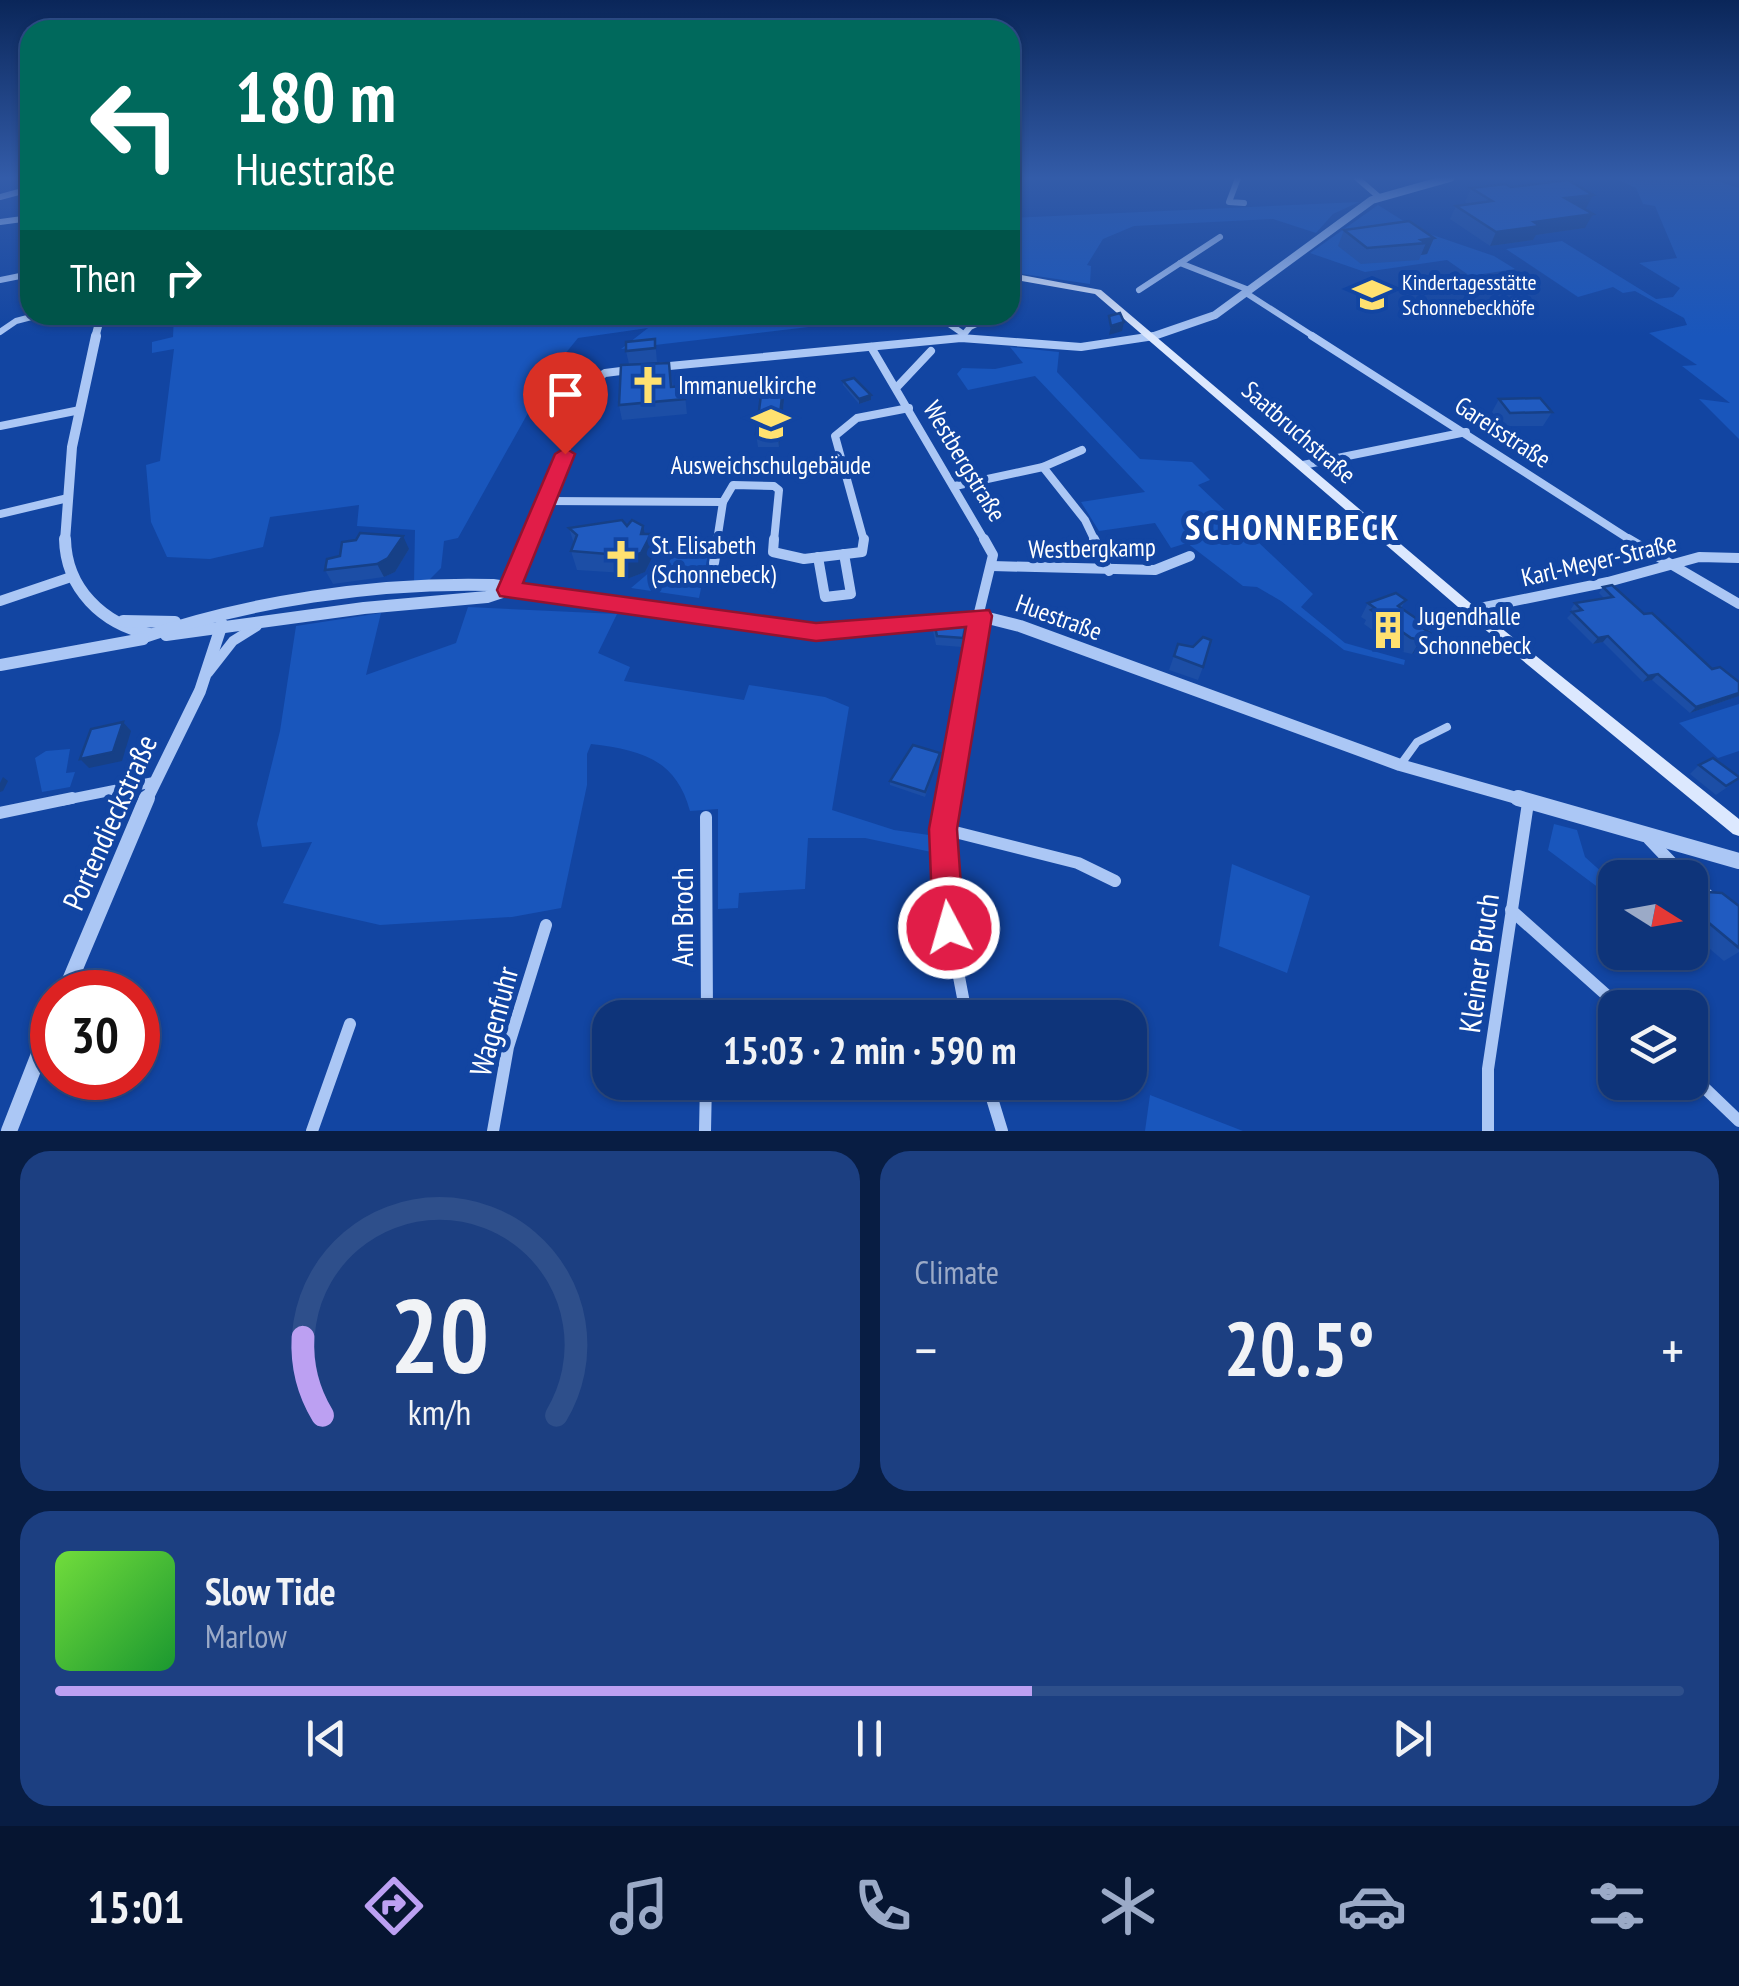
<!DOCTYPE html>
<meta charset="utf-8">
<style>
:root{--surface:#0e347a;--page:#1c3f81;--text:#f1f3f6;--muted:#9baac7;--line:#2e4f8b;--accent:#bca0f2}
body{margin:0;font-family:"PT Sans Narrow",sans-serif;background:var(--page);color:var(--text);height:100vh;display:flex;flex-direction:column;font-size:38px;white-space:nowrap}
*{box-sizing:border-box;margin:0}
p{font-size:32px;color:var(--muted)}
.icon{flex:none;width:55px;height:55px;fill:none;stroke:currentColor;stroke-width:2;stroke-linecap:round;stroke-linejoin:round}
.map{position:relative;height:1131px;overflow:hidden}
.details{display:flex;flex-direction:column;gap:20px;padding:20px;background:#081d43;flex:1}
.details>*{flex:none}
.guide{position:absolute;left:20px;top:20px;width:1000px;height:305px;border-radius:30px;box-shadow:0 2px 8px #0004,0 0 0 2px var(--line);background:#00695c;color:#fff;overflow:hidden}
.needle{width:65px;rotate:101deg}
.tools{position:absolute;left:1598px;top:860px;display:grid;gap:20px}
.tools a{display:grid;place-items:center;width:110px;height:110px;border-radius:20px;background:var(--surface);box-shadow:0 2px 8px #0004,0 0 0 2px var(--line);font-size:50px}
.speed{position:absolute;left:30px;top:970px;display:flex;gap:20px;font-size:50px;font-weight:700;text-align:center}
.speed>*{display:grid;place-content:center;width:130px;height:130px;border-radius:50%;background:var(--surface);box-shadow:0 2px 8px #0004,0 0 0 2px var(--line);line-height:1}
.speed .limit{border:15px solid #d22;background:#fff;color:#111}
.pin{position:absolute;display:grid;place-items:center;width:85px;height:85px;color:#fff;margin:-102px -42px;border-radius:50% 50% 50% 0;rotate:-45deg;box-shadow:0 0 10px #0007}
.pin .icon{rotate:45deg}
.me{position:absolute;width:110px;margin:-55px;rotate:354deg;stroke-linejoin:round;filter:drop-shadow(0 0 8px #0008)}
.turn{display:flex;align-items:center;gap:35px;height:210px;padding:0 50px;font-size:45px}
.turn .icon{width:130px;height:130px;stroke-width:2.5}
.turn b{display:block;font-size:70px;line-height:85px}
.then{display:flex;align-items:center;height:95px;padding:0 50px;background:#0003;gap:20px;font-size:38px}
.big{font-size:75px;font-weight:700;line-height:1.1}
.details .card{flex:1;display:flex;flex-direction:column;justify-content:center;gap:15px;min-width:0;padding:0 35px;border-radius:30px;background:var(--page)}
.details .dial{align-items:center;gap:0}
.dial svg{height:260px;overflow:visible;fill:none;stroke:var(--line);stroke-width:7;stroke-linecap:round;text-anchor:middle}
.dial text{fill:var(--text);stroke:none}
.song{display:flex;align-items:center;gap:30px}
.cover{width:120px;height:120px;border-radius:15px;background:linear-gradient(135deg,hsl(100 70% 55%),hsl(130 70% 35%))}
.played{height:10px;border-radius:5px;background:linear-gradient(90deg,var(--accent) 60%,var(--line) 60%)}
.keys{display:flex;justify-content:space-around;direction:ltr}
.heat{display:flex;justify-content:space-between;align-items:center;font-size:55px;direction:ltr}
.details .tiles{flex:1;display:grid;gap:20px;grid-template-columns:1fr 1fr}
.card:last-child{grid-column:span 2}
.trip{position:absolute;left:592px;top:1000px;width:555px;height:100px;border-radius:30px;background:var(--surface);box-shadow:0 2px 8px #0004,0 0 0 2px var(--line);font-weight:700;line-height:100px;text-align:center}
.dock{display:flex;height:160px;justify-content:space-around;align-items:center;background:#061531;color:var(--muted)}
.dock .icon{width:70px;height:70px}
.dock .current{color:var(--accent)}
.dock b{font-size:45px;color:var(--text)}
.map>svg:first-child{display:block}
</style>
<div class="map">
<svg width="1739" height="1131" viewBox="0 0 1739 1131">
<rect width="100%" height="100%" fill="#1245a2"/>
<g fill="#1956bc">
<path d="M1614 178 1643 181V178H1707L1739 188V439L1699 399 1730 403 1682 366 1697 365 1649 333 1687 325 1684 318 1635 291 1623 293 1613 287 1578 297 1506 249 1562 241 1656 299 1673 297 1680 288 1639 263 1677 258 1655 206 1643 204 1636 188Z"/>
<path d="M1359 202 1333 214 1316 233 1273 219 1134 226 1103 239 1087 265 1091 266 1090 284 1010 272V218Z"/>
<path d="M1378 205 1418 230 1494 256 1515 269 1470 276 1447 260 1365 272 1310 253Z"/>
<path d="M174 315H910L621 349 648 328 578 338 552 370 458 538 444 541 441 568 429 580 414 582 415 530 357 526 359 505 270 517 263 547 210 559 167 557 151 522 146 465 160 461 174 349 152 353V342L173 337Z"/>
<path d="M1010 347 1059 352 1057 372 1140 459 1192 462 1210 480 1198 485 1313 594 1301 607 1345 643 1405 660 1404 665 1344 650 1281 601 1257 587 1243 586 1187 543 1171 548 1155 523 1099 531 1081 502 1145 492 1035 376 968 390 957 374 962 368 995 369 1023 363Z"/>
<path d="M693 545H710L699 598 631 588 651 571H666L670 560Z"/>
<path d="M468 607 617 614 598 653 630 667 624 681 744 700 749 685 825 697 849 707 832 810 894 830 936 836V853L865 838H808L805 889 739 893 738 908 718 909V809L690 811C676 759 641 750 591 744L587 754V785L561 908 512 917 380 925 283 903 312 842 262 847 257 824 280 731 296 626 381 613 366 675 456 643Z"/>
<path d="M1739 704V751L1718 758 1679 723Z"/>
<path d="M70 749 66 773 75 772 70 787 42 792 35 758 46 751Z"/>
<path d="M1554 824 1577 830 1585 857 1615 884V900L1548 850Z"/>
<path d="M1232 864 1310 896 1287 973 1219 946Z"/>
<path d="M1150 1095 1243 1131H1145Z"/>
</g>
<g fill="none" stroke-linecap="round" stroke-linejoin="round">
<path stroke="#abc7f5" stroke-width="8" d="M1401 764 1417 742 1447 727"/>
<g stroke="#abc7f5" stroke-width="6">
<path d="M1238 178 1229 202 1244 203"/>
<path d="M1357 178 1379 197"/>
<path d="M0 197 30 189"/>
<path d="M0 222 30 218"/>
<path d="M1180 263 1249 290"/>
<path d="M0 280 30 274"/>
<path d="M1139 290 1220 237"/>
<path d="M1246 293 1316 338"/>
<path d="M936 315 962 333"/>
<path d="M0 332 16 321 39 315"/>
<path d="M961 338 970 327 995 315"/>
<path d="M1140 338 1154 336"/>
</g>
<g stroke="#abc7f5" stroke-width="8">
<path d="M1312 336 1632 541"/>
<path d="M871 347 985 541"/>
<path d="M659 367 961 338 1081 347 1154 336"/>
<path d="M898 386 931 351"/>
<path d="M0 426 80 410"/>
<path d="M1303 465 1466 432"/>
<path d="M1043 467 1085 520 1095 541"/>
<path d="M955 486 1043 467 1082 450"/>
<path d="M546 501 723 502 733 485 774 486 779 490 774 541"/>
<path d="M0 514 68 498"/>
<path d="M528 541 595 380 605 373 629 370"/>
<path d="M717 541 723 502"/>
<path d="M864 541 835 436 857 418 909 408"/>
</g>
<g stroke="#abc7f5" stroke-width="10">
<path d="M774 539 773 552 804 559 862 552 864 539"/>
<path d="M1094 539 1109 571"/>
<path d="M1628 539 1739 604"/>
<path d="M818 557 825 597 851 594 844 554"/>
<path d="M714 563 718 539"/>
<path d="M992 566 1155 570 1190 556"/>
<path d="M508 590 529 539"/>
<path d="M0 601 71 577"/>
<path d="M1470 610 1608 582 1699 557 1739 558"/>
<path d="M208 673 233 641 257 626"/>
<path d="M60 801 154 782"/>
<path d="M947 801 975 629 993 555 984 539"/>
</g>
<g stroke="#abc7f5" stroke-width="12">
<path d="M948 798C936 872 953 946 967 1018"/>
<path d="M0 813 72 798"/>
<path d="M706 817 707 1018"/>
<path d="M943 829 1078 863 1115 881"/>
<path d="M1649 839 1686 878"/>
<path d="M1690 880 1711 898"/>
<path d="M1511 910 1621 1008"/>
<path d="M1690 1074 1739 1121"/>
<path d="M987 1082 1002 1131"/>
<path d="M312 1131 350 1024"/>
<path d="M493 1131 508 1047 546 925"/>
<path d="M705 1131 706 1082"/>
<path d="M1488 1131V1069L1528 803"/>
</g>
<g stroke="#abc7f5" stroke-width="8">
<path d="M1154 336 1215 315 1372 200 1450 178"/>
<path d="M95 338 101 315"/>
</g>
<path stroke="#abc7f5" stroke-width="10" d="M65 541 72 447 96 336"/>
<g stroke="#abc7f5" stroke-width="12">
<path d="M65 539C66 588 102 624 150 634"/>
<path d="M123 621 175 622"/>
<path d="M166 635 364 608 487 597 508 590"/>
<path d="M138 639C249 601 375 582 493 585L816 632 980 616 1020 626 1400 765 1527 801"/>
<path d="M0 665 143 639"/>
<path d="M146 801 200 691 222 624"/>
</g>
<g stroke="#abc7f5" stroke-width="16">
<path d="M1518 798 1739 861"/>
<path d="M65 992 147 798"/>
<path d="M9 1131 52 1021"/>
</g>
<path fill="#dce8fe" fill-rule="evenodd" d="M1010 273 1101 290 1475 607 1739 819V836L1733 834 1465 613 1095 294 1010 279Z"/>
</g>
<g fill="#1c4ea6">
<path d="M1511 187 1586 208 1583 209 1593 214 1585 228 1536 235 1533 240 1490 246 1450 219 1456 206 1469 204 1465 202 1471 188Z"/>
<path d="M1344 230 1434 238 1427 254 1421 255 1419 260 1361 264 1338 246Z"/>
<path d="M655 339 657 362 629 364 626 351Z"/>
<path d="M669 363 673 387 684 386 687 414 622 420 619 405Z"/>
<path d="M843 381 871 400 859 404 843 385Z"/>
<path d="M1499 399 1552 412 1543 426H1503L1492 412Z"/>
<path d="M784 400 779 447H758L756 434Z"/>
<path d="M643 526 645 534 655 552 645 572 627 579 624 573 577 570 571 551 574 544 569 528Z"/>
<path d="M409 549 395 572 384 577 333 584 325 570Z"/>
<path d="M1603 587 1644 614 1712 669 1739 682V696L1690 713 1652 680 1643 682 1603 642 1593 644 1567 618 1573 612 1571 609 1575 603 1604 598 1599 593Z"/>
<path d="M1406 600 1401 608 1417 619 1435 620 1422 647 1412 654 1403 652 1364 624 1366 620 1361 617 1368 603Z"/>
<path d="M934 622 966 623 962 647 936 645 933 631Z"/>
<path d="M1178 644 1203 667 1198 680 1169 670Z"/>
<path d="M940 753 925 797 890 785V781Z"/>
<path d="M1699 765 1729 786 1716 795 1690 774Z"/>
<path d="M1693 891 1739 906V952L1724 961 1690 932V893Z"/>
</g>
<g fill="#164087">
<path d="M1593 195 1586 208 1558 212 1565 198Z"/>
<path d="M1593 214 1585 228 1536 235 1533 240 1490 246 1496 232 1534 222Z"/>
<path d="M1434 238 1427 254 1421 255 1426 243 1421 240Z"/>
<path d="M1124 322 1122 331 1109 335 1111 326Z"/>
<path d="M783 387 784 400 779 447 778 434Z"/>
<path d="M871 395V400L859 404V399Z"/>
<path d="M643 526 647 542 651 534 655 552 645 572 627 579 622 560 641 534Z"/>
<path d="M403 536 409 549 395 572 384 577 377 564Z"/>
<path d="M1430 633 1422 647 1412 654 1421 640Z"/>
<path d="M1608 636 1603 642 1593 644 1598 638Z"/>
<path d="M1658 674 1652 680 1643 682 1648 676Z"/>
<path d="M1739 693V696L1690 713 1696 707Z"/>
<path d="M123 722 131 731 122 761 89 768 80 759Z"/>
<path d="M3 777 8 781 3 791 0 792V783Z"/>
</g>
<g fill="#205bc1" stroke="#164087" stroke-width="2.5">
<path d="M1568 180 1593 195 1565 198 1593 214 1534 222 1540 226 1496 232 1456 206 1492 201 1471 188 1505 184 1511 187Z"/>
<path d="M1409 221 1434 238 1421 240 1426 243 1367 248 1344 230Z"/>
<path d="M1120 313 1124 322 1111 326 1109 316Z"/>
<path d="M655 339V348L626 351V342Z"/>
<path d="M669 363 671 387 684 386 685 399 619 405 621 365Z"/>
<path d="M854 378 871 395 859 399 843 381Z"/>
<path d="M762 387H783L778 434H756Z"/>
<path d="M1540 398 1552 412 1510 413 1499 399Z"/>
<path d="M622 520 627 526 632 520 643 526 641 534H651L641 553 622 560 619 555 571 551 577 535 569 528Z"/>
<path d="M360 533 403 536 388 558 377 564 325 570 327 559 340 556 342 542 356 540Z"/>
<path d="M1612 585 1644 614 1652 613 1712 669 1720 667 1739 682V693L1696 707 1658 674 1648 676 1608 636 1598 638 1572 612 1582 610 1575 603 1613 597 1603 587Z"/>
<path d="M1396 593 1406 600 1398 606 1417 619 1425 613 1435 620 1424 629 1430 633 1421 640 1411 638 1371 610 1375 608 1368 603Z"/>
<path d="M961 620 966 623 963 638 937 636 934 622Z"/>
<path d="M1203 637 1211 640 1203 667 1174 656 1178 644 1193 647Z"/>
<path d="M123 722 113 752 80 759 91 729Z"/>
<path d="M913 745 940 753 925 792 890 781Z"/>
<path d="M1713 758 1739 777V778L1726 786 1699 765Z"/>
<path d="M1693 891 1722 893 1739 906V948L1697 913Z"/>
</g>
<linearGradient id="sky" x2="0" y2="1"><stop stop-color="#0a2659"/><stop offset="0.53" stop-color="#335ca9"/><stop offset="1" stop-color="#335ca9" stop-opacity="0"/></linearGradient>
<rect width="1739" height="336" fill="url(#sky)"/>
<path fill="#e11d48" stroke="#92132f" stroke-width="2.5" d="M565 448 575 454 523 583 816 623 989 610 992 616 957 829 964 928 960 939 949 943 938 939 933 928 929 829 966 627 816 641 500 596 497 590 555 454Z"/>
<defs>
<g id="school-bare" transform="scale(3)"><path d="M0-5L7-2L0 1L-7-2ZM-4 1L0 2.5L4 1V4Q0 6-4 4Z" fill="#ffe170" stroke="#1245a2" stroke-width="2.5" paint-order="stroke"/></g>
<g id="church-bare" transform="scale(3)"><path d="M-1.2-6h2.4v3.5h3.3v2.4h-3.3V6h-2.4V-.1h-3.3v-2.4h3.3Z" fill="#ffe170" stroke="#1245a2" stroke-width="2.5" paint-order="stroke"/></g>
<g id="building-bare" transform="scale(3)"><path d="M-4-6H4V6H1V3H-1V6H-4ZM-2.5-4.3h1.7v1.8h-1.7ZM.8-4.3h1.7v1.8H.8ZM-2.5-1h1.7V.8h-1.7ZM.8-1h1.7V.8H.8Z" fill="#ffe170" stroke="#1245a2" stroke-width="2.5" paint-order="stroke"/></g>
</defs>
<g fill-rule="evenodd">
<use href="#school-bare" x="1372" y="295"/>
<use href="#church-bare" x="648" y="385"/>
<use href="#school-bare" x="771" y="424"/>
<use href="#church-bare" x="621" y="559"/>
<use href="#building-bare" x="1388" y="630"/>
</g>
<g text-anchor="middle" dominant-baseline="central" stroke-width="10" stroke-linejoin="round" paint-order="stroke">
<g font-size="22" fill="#fff" stroke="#1245a2" text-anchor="start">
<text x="1402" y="282">Kindertagesstätte<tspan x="1402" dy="25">Schonnebeckhöfe</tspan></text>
</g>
<g font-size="25" fill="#fff" stroke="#1245a2" text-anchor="start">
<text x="678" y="385">Immanuelkirche</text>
<text x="771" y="465" text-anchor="middle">Ausweichschulgebäude</text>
<text x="651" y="545">St. Elisabeth<tspan x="651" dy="29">(Schonnebeck)</tspan></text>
<text x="1418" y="616">Jugendhalle<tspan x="1418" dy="29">Schonnebeck</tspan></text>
</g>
<g font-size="25" fill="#fff" stroke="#1245a2">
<text transform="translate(1299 432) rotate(41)">Saatbruchstraße</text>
<text transform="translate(1503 432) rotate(33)">Gareisstraße</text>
<text transform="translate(965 461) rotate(59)">Westbergstraße</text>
<text transform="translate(1092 548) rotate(-1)">Westbergkamp</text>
<text transform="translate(1599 560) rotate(-13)">Karl-Meyer-Straße</text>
<text transform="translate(1059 617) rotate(20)">Huestraße</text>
</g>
<g font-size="30" fill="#fff" stroke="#1245a2">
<text transform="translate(109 822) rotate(-66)">Portendieckstraße</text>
<text transform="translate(681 917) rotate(-90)">Am Broch</text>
<text transform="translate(1478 963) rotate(-82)">Kleiner Bruch</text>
<text transform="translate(493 1021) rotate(-75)">Wagenfuhr</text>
</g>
<g font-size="35" font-weight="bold" letter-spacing="2.5" fill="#fff" stroke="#1245a2">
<text x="1293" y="527">SCHONNEBECK</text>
</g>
</g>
</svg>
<div class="tools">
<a><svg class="needle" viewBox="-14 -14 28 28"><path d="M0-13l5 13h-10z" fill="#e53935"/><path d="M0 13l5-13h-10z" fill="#9baac7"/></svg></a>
<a><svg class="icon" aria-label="layers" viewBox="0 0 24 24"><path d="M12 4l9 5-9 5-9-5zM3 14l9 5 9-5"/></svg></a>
</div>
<div class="speed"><div class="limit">30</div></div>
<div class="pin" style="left:565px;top:454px;background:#d93025"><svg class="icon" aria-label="arrive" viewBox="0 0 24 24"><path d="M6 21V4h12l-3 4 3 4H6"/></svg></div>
<svg class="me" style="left:949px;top:928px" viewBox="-20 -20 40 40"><circle r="17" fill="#e11d48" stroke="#fff" stroke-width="3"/><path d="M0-11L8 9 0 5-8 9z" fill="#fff"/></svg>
<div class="trip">15:03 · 2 min · 590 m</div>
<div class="guide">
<div class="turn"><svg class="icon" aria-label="left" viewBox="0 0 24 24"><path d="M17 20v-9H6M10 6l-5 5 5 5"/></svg><div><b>180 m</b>Huestraße</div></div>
<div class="then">Then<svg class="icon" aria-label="right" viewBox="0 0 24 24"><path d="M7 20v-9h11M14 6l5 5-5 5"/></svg></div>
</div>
</div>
<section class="details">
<div class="tiles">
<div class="card dial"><svg viewBox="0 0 100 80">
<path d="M14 69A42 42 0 1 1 86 69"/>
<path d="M14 69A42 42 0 0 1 8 45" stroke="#bca0f2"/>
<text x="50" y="56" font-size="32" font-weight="700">20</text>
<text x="50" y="72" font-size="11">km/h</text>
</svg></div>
<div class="card"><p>Climate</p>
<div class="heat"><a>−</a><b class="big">20.5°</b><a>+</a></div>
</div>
<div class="card">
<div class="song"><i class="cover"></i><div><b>Slow Tide</b><p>Marlow</p></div></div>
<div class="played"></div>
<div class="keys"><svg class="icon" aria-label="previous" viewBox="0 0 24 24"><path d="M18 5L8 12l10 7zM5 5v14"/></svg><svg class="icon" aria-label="pause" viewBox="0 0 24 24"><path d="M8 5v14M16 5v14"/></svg><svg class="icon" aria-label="next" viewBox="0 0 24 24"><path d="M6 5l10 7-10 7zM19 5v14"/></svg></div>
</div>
</div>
</section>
<nav class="dock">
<b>15:01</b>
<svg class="icon current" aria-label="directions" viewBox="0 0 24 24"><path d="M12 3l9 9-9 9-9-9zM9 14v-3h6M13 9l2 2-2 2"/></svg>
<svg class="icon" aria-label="music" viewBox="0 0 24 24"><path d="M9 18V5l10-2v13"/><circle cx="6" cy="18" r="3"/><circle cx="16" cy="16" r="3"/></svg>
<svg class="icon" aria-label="phone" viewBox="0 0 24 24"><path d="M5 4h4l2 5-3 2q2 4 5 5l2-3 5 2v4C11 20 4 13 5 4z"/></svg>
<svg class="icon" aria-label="climate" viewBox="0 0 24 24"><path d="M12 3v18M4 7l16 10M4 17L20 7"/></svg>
<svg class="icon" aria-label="car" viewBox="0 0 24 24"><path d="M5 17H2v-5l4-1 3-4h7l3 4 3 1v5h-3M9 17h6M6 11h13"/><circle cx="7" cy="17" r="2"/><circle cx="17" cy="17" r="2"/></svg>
<svg class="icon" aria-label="filters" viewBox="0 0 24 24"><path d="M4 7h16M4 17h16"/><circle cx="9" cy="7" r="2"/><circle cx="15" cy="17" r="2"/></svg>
</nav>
